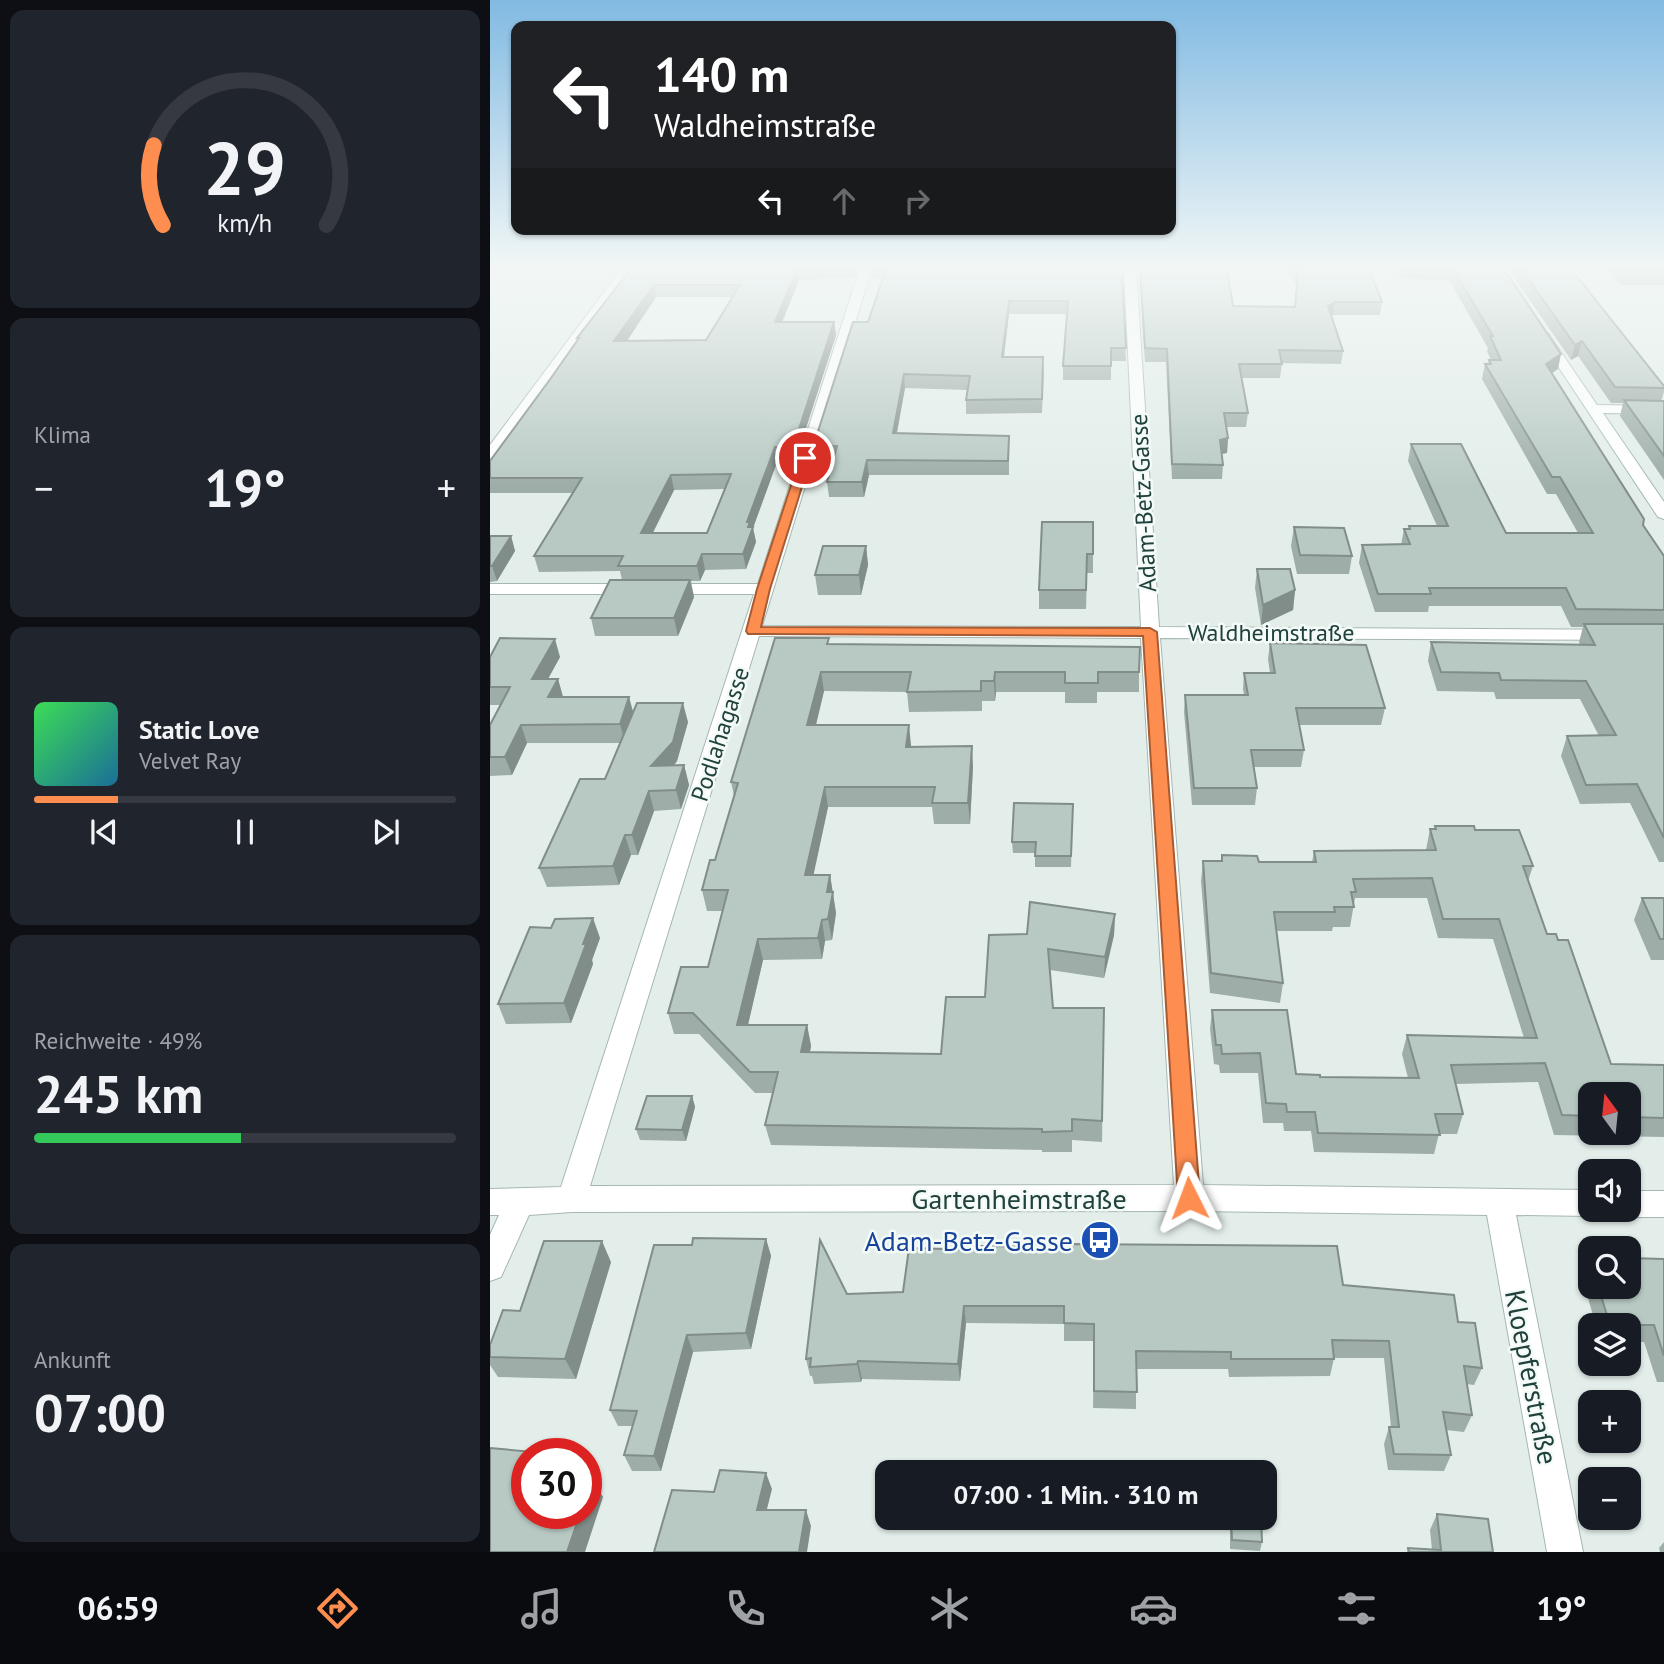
<!DOCTYPE html>
<html lang="de">
<meta charset="utf-8">
<style>
:root{--surface:#171b24;--page:#20242c;--text:#f1f3f6;--muted:#9ea1a6;--line:#363941;--accent:#fe8d50}
body{margin:0;font-family:"PT Sans",sans-serif;background:var(--page);color:var(--text);height:100vh;display:flex;flex-direction:column;font-size:26px;white-space:nowrap}
*{box-sizing:border-box;margin:0}
p{font-size:23px;color:var(--muted)}
.icon{flex:none;width:38px;height:38px;fill:none;stroke:currentColor;stroke-width:2;stroke-linecap:round;stroke-linejoin:round}
.map{position:relative;flex:1;overflow:hidden}
.sheet{display:flex;flex-direction:column;gap:10px;padding:10px;background:#0d0f14;width:490px}
.sheet>*{flex:none}
.hud{position:absolute;left:21px;top:21px;width:665px;height:214px;border-radius:14px;box-shadow:0 2px 5px #0004;background:#202124;color:#fff;overflow:hidden}
.needle{width:46px;rotate:345deg}
.controls{position:absolute;left:1088px;top:1082px;display:grid;gap:14px}
.controls a{display:grid;place-items:center;width:63px;height:63px;border-radius:14px;background:var(--surface);box-shadow:0 2px 5px #0004;font-size:35px}
.speed{position:absolute;left:21px;top:1438px;display:flex;gap:14px;font-size:35px;font-weight:700;text-align:center}
.speed>*{display:grid;place-content:center;width:91px;height:91px;border-radius:50%;background:var(--surface);box-shadow:0 2px 5px #0004;line-height:1}
.speed .limit{border:10px solid #d22;background:#fff;color:#111}
.pin{position:absolute;display:grid;place-items:center;width:60px;height:60px;color:#fff;margin:-30px;border:4px solid #fff;border-radius:50%;box-shadow:0 2px 7px #0007}
.me{position:absolute;width:77px;margin:-38px;rotate:357deg;stroke-linejoin:round;filter:drop-shadow(0 0 5px #0008)}
.turn{display:flex;align-items:center;gap:24px;height:147px;padding:0 28px;font-size:32px}
.turn .icon{width:91px;height:91px;stroke-width:2.5}
.turn b{display:block;font-size:49px;line-height:60px}
.lanes{display:flex;align-items:center;height:66px;padding:0 28px;background:#0003;justify-content:center;gap:35px;direction:ltr}
.lanes .off{opacity:.35}
.big{font-size:52px;font-weight:800;line-height:1.1}
.sheet .widget{flex:1;display:flex;flex-direction:column;justify-content:center;gap:10px;min-width:0;padding:0 24px;border-radius:14px;background:var(--page)}
.sheet .dial{align-items:center;gap:0}
.dial svg{height:182px;overflow:visible;fill:none;stroke:var(--line);stroke-width:7;stroke-linecap:round;text-anchor:middle}
.dial text{fill:var(--text);stroke:none}
.song{display:flex;align-items:center;gap:21px}
.cover{width:84px;height:84px;border-radius:10px;background:linear-gradient(135deg,hsl(130 70% 55%),hsl(200 70% 35%))}
.played{height:7px;border-radius:4px;background:linear-gradient(90deg,var(--accent) 20%,var(--line) 20%)}
.keys{display:flex;justify-content:space-around;direction:ltr}
.heat{display:flex;justify-content:space-between;align-items:center;font-size:38px;direction:ltr}
.charge{height:10px;border-radius:5px;background:linear-gradient(90deg,#34c759 49%,var(--line) 0)}
.trip{position:absolute;left:385px;top:1460px;width:402px;height:70px;border-radius:14px;background:var(--surface);box-shadow:0 2px 5px #0004;font-weight:800;line-height:70px;text-align:center}
.dock{display:flex;height:112px;justify-content:space-around;align-items:center;background:#090b0e;color:var(--muted)}
.dock .icon{width:49px;height:49px}
.dock .selected{color:var(--accent)}
.dock b{font-size:32px;color:var(--text)}
main{display:flex;flex:1;min-height:0}
.map>svg:first-child{display:block}
</style>
<main>
<section class="sheet">
<div class="widget dial"><svg viewBox="0 0 100 80">
<path d="M14 69A42 42 0 1 1 86 69"/>
<path d="M14 69A42 42 0 0 1 10 34" stroke="#fe8d50"/>
<text x="50" y="56" font-size="32" font-weight="700">29</text>
<text x="50" y="72" font-size="11">km/h</text>
</svg></div>
<div class="widget"><p>Klima</p>
<div class="heat"><a>−</a><b class="big">19°</b><a>+</a></div>
</div>
<div class="widget">
<div class="song"><i class="cover"></i><div><b>Static Love</b><p>Velvet Ray</p></div></div>
<div class="played"></div>
<div class="keys"><svg class="icon" aria-label="previous" viewBox="0 0 24 24"><path d="M18 5L8 12l10 7zM5 5v14"/></svg><svg class="icon" aria-label="pause" viewBox="0 0 24 24"><path d="M8 5v14M16 5v14"/></svg><svg class="icon" aria-label="next" viewBox="0 0 24 24"><path d="M6 5l10 7-10 7zM19 5v14"/></svg></div>
</div>
<div class="widget"><p>Reichweite · 49%</p><b class="big">245 km</b><div class="charge"></div></div>
<div class="widget"><p>Ankunft</p><b class="big">07:00</b></div>
</section>
<div class="map">
<svg width="1174" height="1552" viewBox="0 0 1174 1552">
<rect width="100%" height="100%" fill="#e3eeea"/>
<g fill="none" stroke-linecap="round" stroke-linejoin="round">
<g stroke="#a5b7b2" stroke-width="2">
<g id="minor">
<path d="M132 268H143L5 458 0 459V445Z"/>
<path d="M370 268H382L272 626 651 627 634 268H646L669 627 1174 630V640L670 638 713 1185 1101 1190V1209H1113L1101 1216 1026 1215 1093 1552H1057L997 1215 699 1211 82 1212 39 1215 11 1277 0 1281V1235L9 1215H0V1189L71 1187 264 594H174L165 589 174 584H268ZM269 636 651 638 684 1185 100 1186Z"/>
<path d="M1054 332 1058 333 1107 405 1174 406V414L1113 413 1174 502V519L1168 517 1048 336Z"/>
<path d="M0 584H141L150 589 141 594H0Z"/>
<path d="M1139 1191H1174V1217H1139L1129 1213 1127 1209H1139Z"/>
</g>
</g>
<use href="#minor" fill="#fff" fill-rule="evenodd"/>
</g>
<g fill="#9eada8" fill-rule="evenodd">
<path d="M141 269H368L364 278 309 280 292 322H344L346 335 305 462H287L263 528 266 542 256 569 215 570 210 581H201L204 597 188 636H105L101 618 132 580 130 571 49 572 44 556 83 493H0V461L61 378 87 341V338ZM166 297H242L216 340 137 341ZM235 489 217 533H163L184 490Z"/>
<path d="M381 269H632L636 361H621V380H573V366L577 314H519L514 357 554 370 552 413 476 414V400L477 390 415 388 407 433 519 450V475H379L374 497H339L337 482 343 461H325L323 447 378 322 393 278H382Z"/>
<path d="M649 269H737L743 306 805 307 806 286 798 269H879L892 302 890 315H843L841 316 853 351 851 364 792 363 790 378H752L758 413 756 427H736L738 438 737 453 732 454 733 465 732 479H682L676 362H655Z"/>
<path d="M905 269H1014L1068 369 1062 373 1153 525 1174 556V862H1169L1140 803 1090 804 1071 756 1077 736H1109L1090 699H1006L1004 692 947 691 938 661 941 642 1090 645 1089 642 1093 627H1081L1071 606H939L938 612H885L869 563 872 545H911L914 529H919V526H947L918 461 921 444 1016 533H1088L1066 494H1057L992 379 995 364H998L999 360H1001L997 351 998 348 959 280 911 279Z"/>
<path d="M1018 269H1081L1174 386V392L1171 401H1174V480L1130 416 1133 403H1121L1088 356 1081 360Z"/>
<path d="M1116 269H1174V285H1131Z"/>
<path d="M603 522V573H597L596 609H549V590Z"/>
<path d="M804 527 862 556 859 574H807L801 546Z"/>
<path d="M0 536H21L25 551 7 581 0 582Z"/>
<path d="M376 546 378 565 371 595H328L325 575Z"/>
<path d="M767 569 805 590 803 610 771 625 765 588Z"/>
<path d="M780 643 895 708 891 725H809L814 750 811 767H763L767 788 765 805H702L694 712 695 695H754L753 689 754 673H780L778 659Z"/>
<path d="M340 644 649 672V692H607V703H575V692H506L505 701H492V711L419 712 417 692 334 691 326 725 421 745V747L483 766 480 824H444L442 807H338L323 875H340L346 913 342 940 335 941 332 959 273 960 258 1025H317L321 1046 320 1052 451 1054 495 997 537 934 625 914 624 935 614 978 560 970 563 1008H614L612 1142 582 1140V1152H552V1150L281 1145 275 1125 283 1093H265L209 1034H184L178 1013 218 967 233 911H217L212 890 225 860 244 796 241 782Z"/>
<path d="M0 657H70L58 679H68L73 697 198 722 187 761 184 766 194 765 199 785 191 809 164 811 148 855H141L129 885 57 887 49 868 115 779 130 743H37L22 775 0 776V725L11 705H0Z"/>
<path d="M583 804 581 867H545V853H523L522 842Z"/>
<path d="M945 826 985 830 1043 866 1038 881 1057 934 1121 1064 1174 1065V1137L1064 1135 1048 1082 966 1084 973 1114 967 1134H949L944 1154 824 1152 821 1131H794L793 1123H773L768 1073H730L729 1065 724 1064 720 1029 722 1010 806 1074 830 1077 918 1078 912 1054 917 1035 1034 1038 1003 939 948 938 937 898H865L860 927H843L842 931H786L793 983 790 1003 720 993 711 881 713 861 822 862 824 851 936 850 940 829H944ZM1101 1094H1139V1132H1101Z"/>
<path d="M1152 898H1174V960H1161L1144 920Z"/>
<path d="M110 938 102 960 103 964 81 1023 16 1024 8 1004Z"/>
<path d="M202 1096 205 1107 196 1141 150 1140 146 1129Z"/>
<path d="M276 1239 281 1256 261 1349 203 1352 171 1471H142L134 1455 143 1426H128L120 1410 202 1245Z"/>
<path d="M1099 1257 1101 1258V1286H1139L1174 1259V1382H1167L1154 1342H1139V1325H1106L1091 1275Z"/>
<path d="M121 1262 86 1379 8 1377 0 1365V1345L30 1311Z"/>
<path d="M853 1285 968 1322 992 1368 984 1385 977 1384 982 1415 974 1432 956 1430 961 1455 954 1471 898 1470 894 1444 899 1427H901L894 1358H844L840 1376 739 1377 738 1369H646V1409L603 1408 604 1341H574V1324L476 1323 470 1381 372 1379 371 1382 324 1384 322 1376H320L316 1359 357 1294Z"/>
<path d="M947 1514 1003 1552H917L918 1548 942 1550 940 1530Z"/>
<path d="M740 1517H771L772 1542 770 1551 740 1549Z"/>
<path d="M1174 1542V1552H1170L1169 1548Z"/>
</g>
<g fill="#818d88">
<path d="M307 269 309 280 287 335 285 322Z"/>
<path d="M363 269H368L364 278Z"/>
<path d="M164 285 166 297 128 354 124 341Z"/>
<path d="M519 301V314L512 370V357Z"/>
<path d="M845 302 843 315 837 319 838 306Z"/>
<path d="M344 322 346 335 305 462 303 447Z"/>
<path d="M1092 341 1088 356 1081 360 1085 345Z"/>
<path d="M1071 354 1068 369 1052 379 1056 364Z"/>
<path d="M414 374 415 388 404 447 403 433Z"/>
<path d="M738 438 737 453 729 454 730 440Z"/>
<path d="M285 447 287 462 263 528 266 542 256 569 253 554 257 522Z"/>
<path d="M377 460 379 475 374 497 372 482Z"/>
<path d="M181 475 184 490 155 548 151 533Z"/>
<path d="M21 536 25 551 7 581 2 566Z"/>
<path d="M376 546 378 565 371 595 369 575Z"/>
<path d="M212 554 215 570 210 581 207 566Z"/>
<path d="M200 580 204 597 188 636 184 618Z"/>
<path d="M805 590 803 610 771 625 773 605Z"/>
<path d="M65 639 70 657 48 697 42 679Z"/>
<path d="M331 672 334 691 321 745 317 725Z"/>
<path d="M505 672 506 692 505 701 504 681Z"/>
<path d="M68 679 73 697H58Z"/>
<path d="M139 697 144 715 135 743 130 724Z"/>
<path d="M193 703 198 722 187 761 166 785 161 766Z"/>
<path d="M31 725 37 743 22 775 15 757Z"/>
<path d="M419 725 421 745 418 767 416 747Z"/>
<path d="M482 746 483 766 480 824 478 803Z"/>
<path d="M194 765 199 785 191 809 186 790Z"/>
<path d="M335 787 338 807 319 896 315 875Z"/>
<path d="M159 791 164 811 148 855 142 835Z"/>
<path d="M135 835 141 855 129 885 123 866Z"/>
<path d="M340 875 346 913 342 940 338 919 337 892Z"/>
<path d="M625 914 624 935 614 978 615 957Z"/>
<path d="M103 918 110 938 102 960 103 964 81 1023 74 1003 93 944Z"/>
<path d="M332 920 335 941 332 959 328 938Z"/>
<path d="M268 939 273 960 253 1046 247 1025Z"/>
<path d="M317 1025 321 1046 316 1073 311 1052Z"/>
<path d="M202 1096 205 1107 196 1141 192 1130Z"/>
<path d="M276 1239 281 1256 261 1349 256 1333Z"/>
<path d="M112 1241 121 1262 86 1379 75 1359Z"/>
<path d="M474 1306 476 1323 470 1381 468 1364Z"/>
<path d="M197 1335 203 1352 171 1471 164 1456Z"/>
<path d="M368 1361 372 1379 371 1382 367 1364Z"/>
<path d="M276 1473 282 1489 273 1525 267 1510Z"/>
<path d="M102 1478 113 1497 95 1552H77L90 1514H96V1496Z"/>
<path d="M316 1510 321 1526 317 1552H309Z"/>
</g>
<g fill="#b8c9c3" stroke="#818d88" stroke-width="2" fill-rule="evenodd">
<path d="M141 269H307L285 322H344L303 447H285L257 522H260L258 527H263L253 554H212L207 566H128L133 556H44L92 478H0V461L61 378 89 338H87ZM164 285H250L216 340 124 341ZM241 474 217 533H151L181 475Z"/>
<path d="M396 269H632L636 348H621V366H573L578 301H519L512 357H553L552 399 476 400 480 376 414 374 403 433 519 436 518 461 377 460 372 482H337L347 446 323 447 363 322H378Z"/>
<path d="M650 269H737L743 306 805 307 808 274 805 269H879L892 302H845L838 306 853 351 789 350 792 364H749L758 413H734L738 438 730 440 733 465 682 464 677 349 655 348Z"/>
<path d="M963 269H1014L1071 354 1056 364 1154 519 1153 525 1174 556V610L1086 609 1076 588H939L941 594H888L872 545 920 544 914 529H920L919 526H958L921 444H971L1016 533H1103L1070 477H1062L995 364H1001L999 360H1011L1000 336H1003Z"/>
<path d="M1031 269H1081L1174 386V388L1125 387 1092 341 1085 345Z"/>
<path d="M1133 269H1174V271H1135Z"/>
<path d="M1134 400 1174 401V456Z"/>
<path d="M552 522H603V554H597L596 590H549Z"/>
<path d="M804 527 854 528 862 556 810 555Z"/>
<path d="M0 536H21L2 566H0Z"/>
<path d="M333 546H376L369 575H325Z"/>
<path d="M767 569H800L805 590 773 605Z"/>
<path d="M120 580H200L184 618H101Z"/>
<path d="M1094 624H1174V838L1147 784 1096 785 1077 736 1126 735 1096 681 1011 680 1009 673 951 672 941 642 1105 645Z"/>
<path d="M10 638 65 639 42 679H68L58 697H139L130 724 31 725 15 757H0V725L20 687H0V657Z"/>
<path d="M285 638H339L337 644 650 647 649 672H608V683H575V672H505L504 681H491V691L417 692 421 672H331L317 725H419L416 747 482 746 478 803H442L445 787H335L315 875H340L337 892H343L338 919 332 920 328 938 268 939 247 1025H317L311 1052 451 1054 456 997H495L499 935 537 934 540 902 625 914 615 957 558 949 563 1008H614L612 1121 582 1119V1131L552 1132V1129L275 1125 288 1072H260L203 1013H178L191 967H218L238 890H212L220 860H225L248 783 241 782Z"/>
<path d="M780 643 876 645 895 708H806L814 750H761L767 788H704L695 695H758L754 673H785Z"/>
<path d="M147 703H193L183 742 161 766 194 765 186 790 159 791 142 835H135L123 866 49 868 90 779H115Z"/>
<path d="M524 803 583 804 581 856H545L546 842H522Z"/>
<path d="M945 826H984L985 830H1029L1043 866H1033L1057 934H1066L1068 940H1078L1121 1064 1174 1065V1118L1139 1117V1094H1101V1116L1072 1115 1055 1063 961 1065 973 1114H945L950 1135 828 1133 825 1112H797L796 1104 776 1103 770 1053 732 1054 731 1045H726L722 1010H797L806 1074 830 1075V1077L929 1078 917 1035 1047 1038 1009 919H953L942 878 863 879 866 892H861L864 907H844L845 912H784L793 983 721 973 713 861H732V855L767 856 769 862H826L824 851 946 850 940 829H946Z"/>
<path d="M1152 898H1174V939H1170Z"/>
<path d="M103 918 93 944H96L74 1003 8 1004 40 927 61 928 65 919Z"/>
<path d="M157 1096H202L192 1130 146 1129Z"/>
<path d="M203 1238 276 1239 256 1333 197 1335 164 1456 134 1455 147 1411 120 1410 164 1245H202Z"/>
<path d="M330 1240 357 1294 413 1292 419 1248 491 1250V1246L575 1247V1244L847 1246 853 1285 964 1295 968 1322 985 1323 992 1368 974 1366 982 1415 953 1412 961 1455 904 1454 899 1427H909L899 1341 842 1340 844 1359H741V1352L646 1351 647 1392 604 1391V1324L574 1323V1306H474L468 1364 368 1361 367 1364 320 1367 321 1358 316 1359Z"/>
<path d="M54 1241H112L75 1359 0 1357V1345L13 1310 30 1311Z"/>
<path d="M1139 1258 1174 1259V1356L1164 1325H1120L1108 1286H1139Z"/>
<path d="M0 1448 55 1453 54 1454H37V1514H90L77 1552H0Z"/>
<path d="M230 1470 276 1473 267 1510H316L309 1552H164L182 1490 224 1492Z"/>
<path d="M96 1477 102 1478 96 1496Z"/>
<path d="M947 1514 998 1519 1003 1552H919L918 1548 951 1550Z"/>
<path d="M741 1517H771L772 1542 742 1540Z"/>
</g>
<linearGradient id="sky" x2="0" y2="1"><stop stop-color="#81bae2"/><stop offset="0.55" stop-color="#f2f7f6"/><stop offset="1" stop-color="#f2f7f6" stop-opacity="0"/></linearGradient>
<rect width="1174" height="486" fill="url(#sky)"/>
<path fill="#fe8d50" stroke="#a55c34" stroke-width="2" d="M315 455 321 458 280 589 271 627 660 628 667 632 710 1198 707 1205 699 1207 691 1205 688 1198 653 636 258 634 256 631 267 589 310 458Z"/>
<defs>
<g id="bus-disc" transform="scale(2.0125)"><circle r="9.5" fill="#1a4fb4" stroke="#f4faf7"/><path d="M-5-6H5V4H4V6H2V4H-2V6H-4V4H-5ZM-3.5-4V0h7V-4ZM-3.5 1.2v1.5H-2V1.2ZM2 1.2v1.5H3.5V1.2Z" fill="#fff"/></g>
</defs>
<g fill-rule="evenodd">
<use href="#bus-disc" x="610" y="1240"/>
</g>
<g text-anchor="middle" dominant-baseline="central" stroke-width="5" stroke-linejoin="round" paint-order="stroke">
<g font-size="24" fill="#20413c" stroke="#f4faf7">
<text transform="translate(653 503) rotate(-93)">Adam-Betz-Gasse</text>
<text x="781" y="632">Waldheimstraße</text>
<text transform="translate(230 734) rotate(-72)">Podlahagasse</text>
</g>
<g font-size="28" fill="#20413c" stroke="#f4faf7">
<text x="529" y="1198">Gartenheimstraße</text>
<text transform="translate(1042 1377) rotate(79)">Kloepferstraße</text>
</g>
<g font-size="28" fill="#164399" stroke="#f4faf7" text-anchor="end">
<text x="583" y="1240">Adam-Betz-Gasse</text>
</g>
</g>
</svg>
<div class="controls">
<a><svg class="needle" viewBox="-14 -14 28 28"><path d="M0-13l5 13h-10z" fill="#e53935"/><path d="M0 13l5-13h-10z" fill="#9ea1a6"/></svg></a>
<a><svg class="icon" aria-label="sound" viewBox="0 0 24 24"><path d="M4 9h4l5-4v14l-5-4H4zM17 9q2 3 0 6"/></svg></a>
<a><svg class="icon" aria-label="search" viewBox="0 0 24 24"><circle cx="10" cy="10" r="6"/><path d="M15 15l6 6"/></svg></a>
<a><svg class="icon" aria-label="layers" viewBox="0 0 24 24"><path d="M12 4l9 5-9 5-9-5zM3 14l9 5 9-5"/></svg></a>
<a>+</a>
<a>−</a>
</div>
<div class="speed"><div class="limit">30</div></div>
<div class="pin" style="left:315px;top:458px;background:#d93025"><svg class="icon" aria-label="arrive" viewBox="0 0 24 24"><path d="M6 21V4h12l-3 4 3 4H6"/></svg></div>
<svg class="me" style="left:699px;top:1198px" viewBox="-20 -20 40 40"><path d="M0-17L14 15 0 8-14 15z" fill="#fe8d50" stroke="#fff" stroke-width="4"/></svg>
<div class="trip">07:00 · 1 Min. · 310 m</div>
<div class="hud">
<div class="turn"><svg class="icon" aria-label="left" viewBox="0 0 24 24"><path d="M17 20v-9H6M10 6l-5 5 5 5"/></svg><div><b>140 m</b>Waldheimstraße</div></div>
<div class="lanes"><svg class="icon" aria-label="left" viewBox="0 0 24 24"><path d="M17 20v-9H6M10 6l-5 5 5 5"/></svg><svg class="icon off" aria-label="ahead" viewBox="0 0 24 24"><path d="M12 20V5M6 11l6-6 6 6"/></svg><svg class="icon off" aria-label="right" viewBox="0 0 24 24"><path d="M7 20v-9h11M14 6l5 5-5 5"/></svg></div>
</div>
</div>
</main>
<nav class="dock">
<b>06:59</b>
<svg class="icon selected" aria-label="directions" viewBox="0 0 24 24"><path d="M12 3l9 9-9 9-9-9zM9 14v-3h6M13 9l2 2-2 2"/></svg>
<svg class="icon" aria-label="music" viewBox="0 0 24 24"><path d="M9 18V5l10-2v13"/><circle cx="6" cy="18" r="3"/><circle cx="16" cy="16" r="3"/></svg>
<svg class="icon" aria-label="phone" viewBox="0 0 24 24"><path d="M5 4h4l2 5-3 2q2 4 5 5l2-3 5 2v4C11 20 4 13 5 4z"/></svg>
<svg class="icon" aria-label="climate" viewBox="0 0 24 24"><path d="M12 3v18M4 7l16 10M4 17L20 7"/></svg>
<svg class="icon" aria-label="car" viewBox="0 0 24 24"><path d="M5 17H2v-5l4-1 3-4h7l3 4 3 1v5h-3M9 17h6M6 11h13"/><circle cx="7" cy="17" r="2"/><circle cx="17" cy="17" r="2"/></svg>
<svg class="icon" aria-label="filters" viewBox="0 0 24 24"><path d="M4 7h16M4 17h16"/><circle cx="9" cy="7" r="2"/><circle cx="15" cy="17" r="2"/></svg>
<b>19°</b>
</nav>
